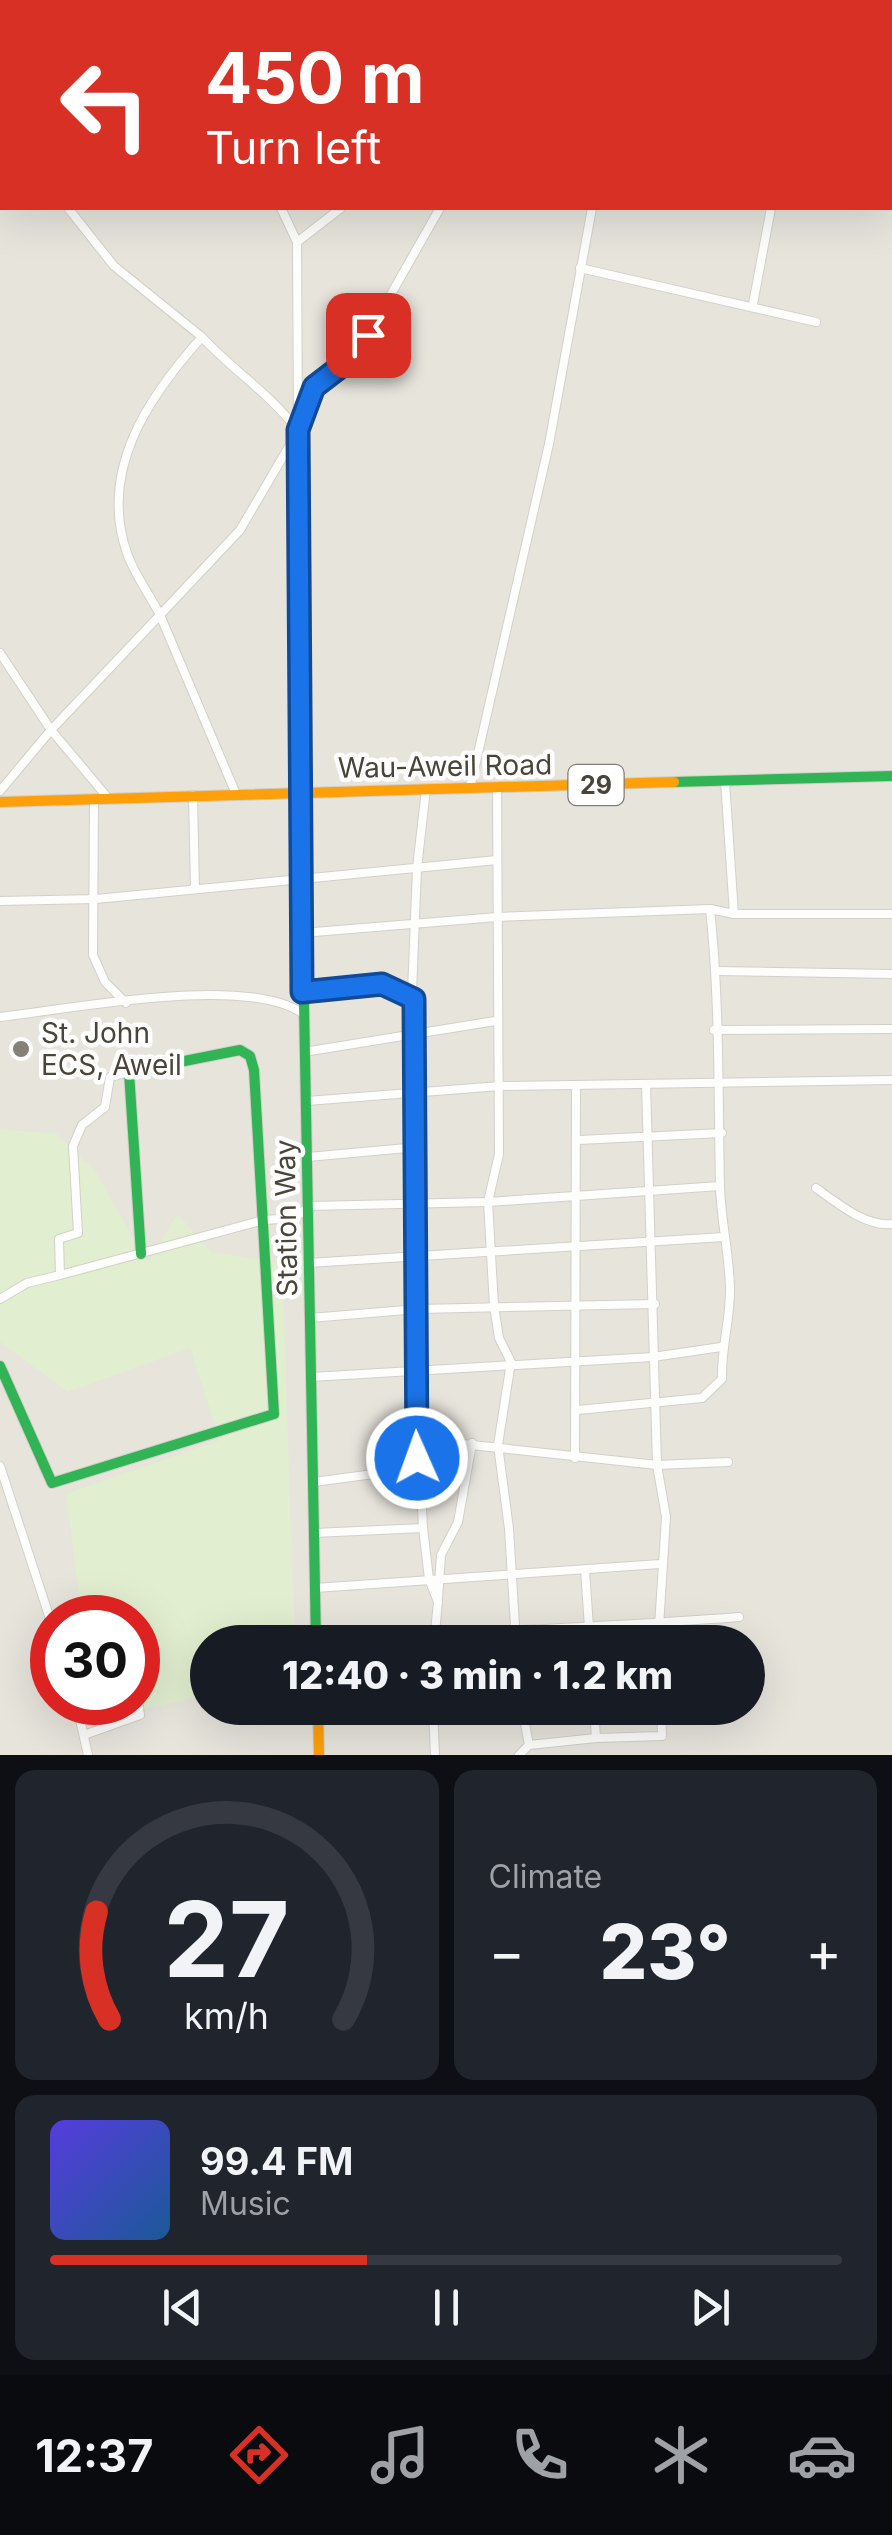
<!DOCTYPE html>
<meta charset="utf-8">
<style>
:root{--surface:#171b24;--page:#20242c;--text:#f1f3f6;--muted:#9ea1a6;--line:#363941;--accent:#d93025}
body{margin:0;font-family:Inter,sans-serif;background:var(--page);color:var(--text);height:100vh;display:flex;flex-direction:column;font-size:38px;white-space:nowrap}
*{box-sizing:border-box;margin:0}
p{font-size:32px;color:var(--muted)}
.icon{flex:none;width:55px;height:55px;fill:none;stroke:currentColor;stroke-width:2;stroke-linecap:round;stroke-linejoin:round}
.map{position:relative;height:1755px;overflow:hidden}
.side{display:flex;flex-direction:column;gap:15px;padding:15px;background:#0d0f14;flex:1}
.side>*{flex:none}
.hud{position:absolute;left:0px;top:0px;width:892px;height:210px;box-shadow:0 10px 40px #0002;background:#d93025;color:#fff;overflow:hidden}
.speed{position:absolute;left:30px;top:1595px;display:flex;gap:20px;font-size:50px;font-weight:700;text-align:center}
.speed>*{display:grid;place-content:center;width:130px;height:130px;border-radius:50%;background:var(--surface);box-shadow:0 10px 40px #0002;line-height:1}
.speed .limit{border:15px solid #d22;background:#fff;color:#111}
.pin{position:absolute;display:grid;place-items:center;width:85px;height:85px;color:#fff;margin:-42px;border-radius:20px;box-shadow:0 5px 15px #0006}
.me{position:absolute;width:110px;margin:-55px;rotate:358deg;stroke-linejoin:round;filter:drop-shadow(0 0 8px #0008)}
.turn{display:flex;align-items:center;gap:35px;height:210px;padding:0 40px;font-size:45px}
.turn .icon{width:130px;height:130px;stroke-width:2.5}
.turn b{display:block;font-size:70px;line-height:85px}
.big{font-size:75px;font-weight:800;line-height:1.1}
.side .card{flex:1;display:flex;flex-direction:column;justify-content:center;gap:15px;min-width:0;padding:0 35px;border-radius:20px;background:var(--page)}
.side .dial{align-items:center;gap:0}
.dial svg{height:260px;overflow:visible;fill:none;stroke:var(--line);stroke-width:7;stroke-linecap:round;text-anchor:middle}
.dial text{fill:var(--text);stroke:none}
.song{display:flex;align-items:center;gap:30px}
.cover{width:120px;height:120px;border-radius:15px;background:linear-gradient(135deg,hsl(250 70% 55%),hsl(210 70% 35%))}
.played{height:10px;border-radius:5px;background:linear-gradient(90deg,var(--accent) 40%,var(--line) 40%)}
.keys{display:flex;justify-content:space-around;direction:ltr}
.heat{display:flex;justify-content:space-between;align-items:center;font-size:55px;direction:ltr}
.side .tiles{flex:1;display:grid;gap:15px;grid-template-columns:1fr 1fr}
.card:last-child{grid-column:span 2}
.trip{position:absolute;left:190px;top:1625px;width:575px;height:100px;border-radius:50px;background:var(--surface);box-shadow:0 10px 40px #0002;font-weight:800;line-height:100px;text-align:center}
.tab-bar{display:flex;height:160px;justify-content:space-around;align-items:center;background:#090b0e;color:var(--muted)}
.tab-bar .icon{width:70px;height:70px}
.tab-bar .selected{color:var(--accent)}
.tab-bar b{font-size:45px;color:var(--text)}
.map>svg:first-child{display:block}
</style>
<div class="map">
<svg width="892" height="1755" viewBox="0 0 892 1755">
<rect width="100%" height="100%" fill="#f4f2ee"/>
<path fill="#e7e4dc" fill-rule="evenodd" d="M0 0H892V1755H0ZM2 2H890V208H2ZM52 1618H138V1702H52ZM208 1642H748V1708H208Z"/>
<path fill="#e1eecf" d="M0 1129 57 1134 96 1172 147 1263 178 1214 211 1252 282 1263 295 1642H208L207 1695 95 1720 93 1703 138 1702V1618L82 1617 66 1494 220 1440 190 1348 68 1392 0 1342Z"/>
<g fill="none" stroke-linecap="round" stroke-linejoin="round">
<g stroke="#d2d0cb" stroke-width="10">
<g id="street">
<path d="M185 0 186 2"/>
<path d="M583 2 585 0"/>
<path d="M635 2 636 0"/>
<path d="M815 2 816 0"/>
<path d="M0 96 2 99"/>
<path d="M68 208 114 266 202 337"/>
<path d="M281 208 297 242"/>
<path d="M580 268 816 322"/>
<path d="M753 304 771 208"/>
<path d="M0 653 51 730 0 791"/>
<path d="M725 781 734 914"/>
<path d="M497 787 499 1154 488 1202 494 1306 499 1338 511 1362 498 1445 509 1529 516 1642"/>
<path d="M470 788 549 444 592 208"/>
<path d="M426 789 417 868 411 1017 418 1147 415 1368 423 1528 429 1579 438 1602 434 1642"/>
<path d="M300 792 297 242 341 208"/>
<path d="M236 794 160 615 240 530 298 431 314 387 357 354 440 208"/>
<path d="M193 795 195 889"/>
<path d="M108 798 51 730 160 615C150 595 134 574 127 553 98 470 149 396 202 337 233 371 270 393 298 431"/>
<path d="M94 799 93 955 105 982 126 1003"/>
<path d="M0 901 96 899 497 860"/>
<path d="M302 933 497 917 710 909 734 914H892"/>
<path d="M717 971 892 974"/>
<path d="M302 992 382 983 414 999"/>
<path d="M0 1017C71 1009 244 974 302 1013"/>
<path d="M714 1030 892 1029"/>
<path d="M304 1052 495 1021"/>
<path d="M646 1084 657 1465 666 1517 658 1642"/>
<path d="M307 1101 500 1086 892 1080"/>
<path d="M579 1140 722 1133"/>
<path d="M308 1157 418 1147"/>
<path d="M816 1188C837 1203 866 1227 892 1224"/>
<path d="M308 1263 724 1237"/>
<path d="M60 1275 264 1220 294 1218 310 1206 488 1202 720 1186"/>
<path d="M0 1299 27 1283 60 1275 59 1239 78 1233 73 1146 82 1125 105 1107 110 1077 129 1072"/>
<path d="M310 1318 418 1309 655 1304"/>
<path d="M311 1377 653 1357 721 1347"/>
<path d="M578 1410 702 1398 722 1379C721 1347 731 1317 730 1287 729 1253 721 1220 720 1187 718 1095 720 1001 710 909"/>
<path d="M575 1458 576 1087"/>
<path d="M0 1466 52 1625"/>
<path d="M314 1482 396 1471 444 1442 657 1465 728 1462"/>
<path d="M314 1533 423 1528"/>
<path d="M585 1570 590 1642"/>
<path d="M315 1588 660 1564"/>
<path d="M438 1598 441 1555 458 1522 472 1443"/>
<path d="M326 1642C464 1631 602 1628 739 1617"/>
<path d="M76 1702 88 1755"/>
<path d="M433 1708 435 1755"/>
<path d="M522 1708 529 1745"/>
<path d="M594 1708 596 1738 662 1736 661 1708"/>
<path d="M84 1735 140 1715 138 1701"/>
<path d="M519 1755 529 1745 596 1738"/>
</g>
</g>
<g stroke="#d3cfc5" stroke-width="12">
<g id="fast">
<path d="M674 782 892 776"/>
<path d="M300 792 316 1642"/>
<path d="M0 1366 52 1483 274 1414 254 1070 250 1056 240 1050 129 1072 141 1254"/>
</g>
</g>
<g stroke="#d3cfc5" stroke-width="12">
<g id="slow">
<path d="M0 802 674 782"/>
<path d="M318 1708 319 1755"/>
</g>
</g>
<use href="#street" stroke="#fdfdfc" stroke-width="8"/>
<use href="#fast" stroke="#30b455" stroke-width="10"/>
<use href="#slow" stroke="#ff9f0a" stroke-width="10"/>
</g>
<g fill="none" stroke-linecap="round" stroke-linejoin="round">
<g stroke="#114b97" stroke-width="25">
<path id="route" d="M368 335 357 354 314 387 298 430 302 992 382 984 414 999 417 1458"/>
</g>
<use href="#route" stroke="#1a73e8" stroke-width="18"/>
</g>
<circle fill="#868178" stroke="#fff" stroke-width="4" cx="21" cy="1049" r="10"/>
<g text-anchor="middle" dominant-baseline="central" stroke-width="9" stroke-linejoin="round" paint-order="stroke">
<rect fill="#fff" stroke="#817c74" stroke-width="2.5" x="568.5" y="765" width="55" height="40" rx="8"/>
<g font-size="25" font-weight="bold" fill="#4b4439">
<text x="596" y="785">29</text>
</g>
<g font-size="28" fill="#4b4439" stroke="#fff">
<text transform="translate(445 766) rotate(-1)">Wau-Aweil Road</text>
<text transform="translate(286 1218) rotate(-91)">Station Way</text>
</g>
<g font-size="28" fill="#4b4439" stroke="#fff" text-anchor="start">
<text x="41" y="1033">St. John<tspan x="41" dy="32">ECS, Aweil</tspan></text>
</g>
</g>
</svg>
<div class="speed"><div class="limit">30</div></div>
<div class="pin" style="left:368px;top:335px;background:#d93025"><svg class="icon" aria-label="arrive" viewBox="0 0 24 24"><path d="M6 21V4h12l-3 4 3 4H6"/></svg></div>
<svg class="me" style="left:417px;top:1458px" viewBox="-20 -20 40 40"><circle r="17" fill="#1a73e8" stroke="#fff" stroke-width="3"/><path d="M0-11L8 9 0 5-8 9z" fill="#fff"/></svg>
<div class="trip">12:40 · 3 min · 1.2 km</div>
<div class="hud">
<div class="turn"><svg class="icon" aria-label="left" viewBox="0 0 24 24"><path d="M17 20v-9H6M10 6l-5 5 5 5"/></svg><div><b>450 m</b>Turn left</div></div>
</div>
</div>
<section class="side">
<div class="tiles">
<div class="card dial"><svg viewBox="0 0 100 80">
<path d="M14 69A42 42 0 1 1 86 69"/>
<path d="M14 69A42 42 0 0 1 10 36" stroke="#d93025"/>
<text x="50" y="56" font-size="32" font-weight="700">27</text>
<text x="50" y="72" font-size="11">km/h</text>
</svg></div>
<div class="card"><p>Climate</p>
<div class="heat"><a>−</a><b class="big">23°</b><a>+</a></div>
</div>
<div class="card">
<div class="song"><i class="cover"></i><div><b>99.4 FM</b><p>Music</p></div></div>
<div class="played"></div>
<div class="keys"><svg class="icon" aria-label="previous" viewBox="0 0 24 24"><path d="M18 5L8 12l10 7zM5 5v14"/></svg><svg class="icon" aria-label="pause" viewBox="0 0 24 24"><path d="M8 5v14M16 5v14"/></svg><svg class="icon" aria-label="next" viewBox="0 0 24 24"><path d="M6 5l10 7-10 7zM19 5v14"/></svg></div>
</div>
</div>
</section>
<nav class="tab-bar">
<b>12:37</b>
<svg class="icon selected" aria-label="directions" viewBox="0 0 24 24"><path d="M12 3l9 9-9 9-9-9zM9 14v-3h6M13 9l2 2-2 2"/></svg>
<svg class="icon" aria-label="music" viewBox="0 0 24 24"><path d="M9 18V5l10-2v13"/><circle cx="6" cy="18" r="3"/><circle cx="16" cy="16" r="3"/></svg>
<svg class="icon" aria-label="phone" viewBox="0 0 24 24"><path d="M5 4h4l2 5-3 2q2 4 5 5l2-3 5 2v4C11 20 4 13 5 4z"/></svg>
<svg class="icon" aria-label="climate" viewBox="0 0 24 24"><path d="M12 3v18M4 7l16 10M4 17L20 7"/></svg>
<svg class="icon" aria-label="car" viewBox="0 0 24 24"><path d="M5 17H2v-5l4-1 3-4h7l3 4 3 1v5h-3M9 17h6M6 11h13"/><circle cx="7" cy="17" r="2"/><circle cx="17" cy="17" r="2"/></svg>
</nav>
